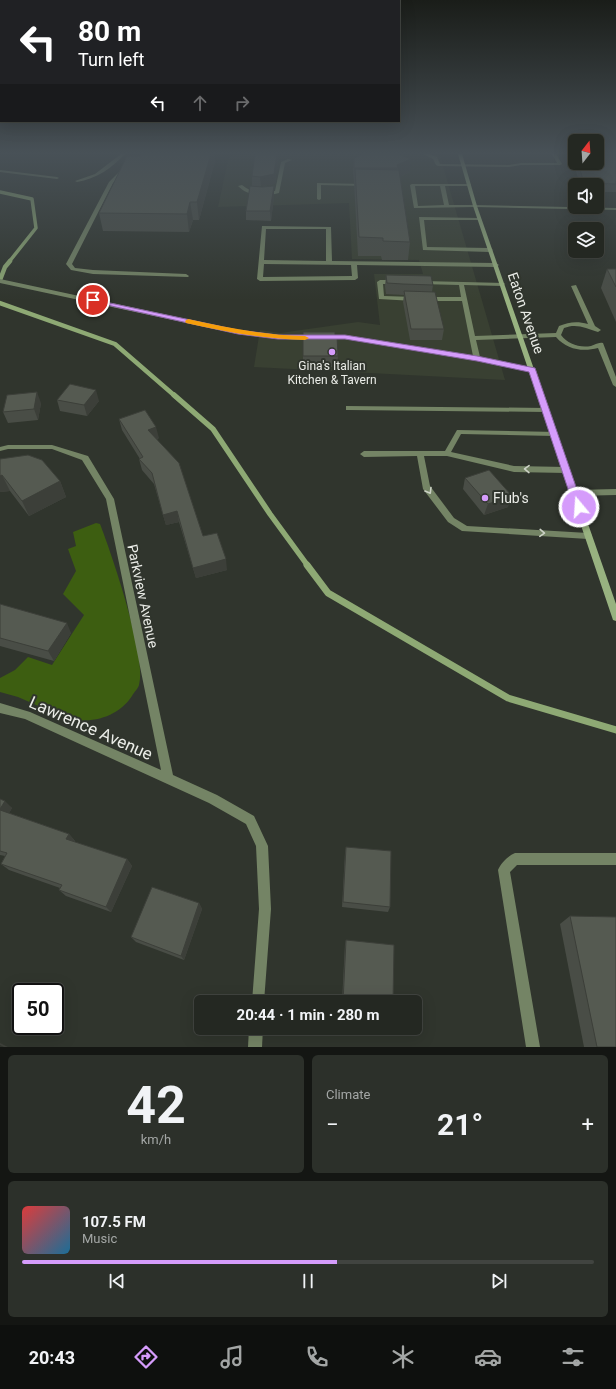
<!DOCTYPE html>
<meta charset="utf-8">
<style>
:root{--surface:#242822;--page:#2c302a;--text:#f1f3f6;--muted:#a3a6a5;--line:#414440;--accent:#d59cfb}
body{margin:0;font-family:Roboto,sans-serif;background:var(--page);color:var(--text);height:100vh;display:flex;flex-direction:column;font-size:15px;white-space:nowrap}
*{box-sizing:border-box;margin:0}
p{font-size:13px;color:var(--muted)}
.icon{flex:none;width:22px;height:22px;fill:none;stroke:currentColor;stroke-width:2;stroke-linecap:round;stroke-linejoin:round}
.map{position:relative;height:1047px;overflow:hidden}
.panel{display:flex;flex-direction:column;gap:8px;padding:8px;background:#141613;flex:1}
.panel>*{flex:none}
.banner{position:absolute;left:0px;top:0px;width:400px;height:122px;box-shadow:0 4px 16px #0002,0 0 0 1px var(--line);background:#202124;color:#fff;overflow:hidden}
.needle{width:26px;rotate:17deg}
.controls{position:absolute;left:568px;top:134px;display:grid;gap:8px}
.controls a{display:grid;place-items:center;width:36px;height:36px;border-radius:6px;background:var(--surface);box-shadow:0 4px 16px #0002,0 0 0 1px var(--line);font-size:20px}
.speed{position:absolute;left:12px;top:983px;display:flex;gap:8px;font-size:20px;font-weight:700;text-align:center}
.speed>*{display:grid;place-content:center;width:52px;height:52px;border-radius:50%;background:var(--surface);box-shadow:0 4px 16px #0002,0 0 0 1px var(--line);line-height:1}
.speed .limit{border:2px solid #111;border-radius:6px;background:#fff;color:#111}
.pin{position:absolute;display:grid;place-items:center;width:34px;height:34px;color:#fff;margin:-17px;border:2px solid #fff;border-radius:50%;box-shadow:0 1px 4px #0007}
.me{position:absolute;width:44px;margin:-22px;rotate:342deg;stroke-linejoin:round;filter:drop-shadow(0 0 3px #0008)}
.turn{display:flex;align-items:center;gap:14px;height:84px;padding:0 12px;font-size:18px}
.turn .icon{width:52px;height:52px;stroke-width:2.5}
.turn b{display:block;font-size:28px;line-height:34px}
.lanes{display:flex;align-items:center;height:38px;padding:0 12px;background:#0003;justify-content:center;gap:20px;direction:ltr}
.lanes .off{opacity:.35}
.big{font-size:30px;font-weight:700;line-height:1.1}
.panel .card{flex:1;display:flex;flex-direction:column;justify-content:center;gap:6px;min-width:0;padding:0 14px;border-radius:6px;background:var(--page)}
.panel .dial{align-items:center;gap:0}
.dial b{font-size:52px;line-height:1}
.song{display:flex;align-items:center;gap:12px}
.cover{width:48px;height:48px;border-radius:6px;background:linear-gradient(135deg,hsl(0 70% 55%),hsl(200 70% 35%))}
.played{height:4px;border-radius:2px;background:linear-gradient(90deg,var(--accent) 55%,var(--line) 55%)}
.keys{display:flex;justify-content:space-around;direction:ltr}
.heat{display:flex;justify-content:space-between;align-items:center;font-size:22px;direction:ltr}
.panel .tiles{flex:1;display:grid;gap:8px;grid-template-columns:1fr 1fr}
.card:last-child{grid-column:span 2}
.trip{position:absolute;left:194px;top:995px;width:228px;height:40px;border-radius:6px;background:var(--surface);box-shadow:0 4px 16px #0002,0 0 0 1px var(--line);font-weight:700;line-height:40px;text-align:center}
.tab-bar{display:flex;height:64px;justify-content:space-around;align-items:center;background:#0e100e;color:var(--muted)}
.tab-bar .icon{width:28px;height:28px}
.tab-bar .current{color:var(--accent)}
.tab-bar b{font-size:18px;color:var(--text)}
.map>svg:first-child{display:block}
</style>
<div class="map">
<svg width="616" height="1047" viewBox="0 0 616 1047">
<rect width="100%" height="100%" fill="#30352d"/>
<path fill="#394032" d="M246 154H434L440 156 505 380 254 367 260 330 280 333 358 322 380 325 374 274H423L419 260 352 259 349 203 218 207 229 156Z"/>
<path fill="#3d5e11" d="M96 523 100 524C111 552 148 660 139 685 138 689 134 692 132 696 119 716 95 723 71 720L72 716 68 715 66 718 18 697 0 692V678L15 670 28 657 52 665 84 615 63 594 76 571 68 549 76 546 73 532Z"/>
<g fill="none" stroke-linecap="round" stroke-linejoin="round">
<path stroke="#8ea974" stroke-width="3.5" d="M0 192 32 199 36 228 9 262"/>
<g stroke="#8ea974" stroke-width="4.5">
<path d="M0 280 5 267 10 261"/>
<path d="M0 303 115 344 175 396"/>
</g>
<path stroke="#8ea974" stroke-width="5.5" d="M174 395 213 429 270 514 308 566"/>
<path stroke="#8ea974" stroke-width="7" d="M307 565 328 593 508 698 616 730"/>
<g fill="#748465" fill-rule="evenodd">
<path d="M121 154H125C112 168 96 179 77 182L75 181 95 174Z"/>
<path d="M423 154H429L437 157 440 164 509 165 521 163H557L552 154H556L562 164 560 165H521L509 167 438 166 436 165 433 159Z"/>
<path d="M288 159 292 160 285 163 279 193C264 197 249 197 238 186L242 185C252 193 262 195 275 191L281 162Z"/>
<path d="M122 169 126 170 113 183 72 264 75 268 93 270 186 274 189 276 188 277 93 274 71 270 66 264 109 182Z"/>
<path d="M0 170 57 177 59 178 57 179 0 172Z"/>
<path d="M317 183 364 184 366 185 364 186 321 185V199L319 200 317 199Z"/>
<path d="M412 184H471V185L469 186H445L449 205H475L477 206 475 207 414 208 410 185ZM415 186H440L444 205 418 206Z"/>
<path d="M419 217 479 218 481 219 479 220H424L427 247 490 248 493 250 490 252 423 250Z"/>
<path d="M262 226 331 227 332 261 496 263 499 265 496 267 357 265 358 278 355 280 260 281 257 279ZM266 229H326V261L264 260ZM264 264 351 265 352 276 263 277Z"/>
<path d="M0 279 238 330 278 335 314 336 317 338 314 340 278 339 238 334 0 283Z"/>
<path d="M380 280H396L399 282 396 284H383L384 296 414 297 417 299 414 301 379 299 377 282Z"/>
<path d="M423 281 504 283 505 284 502 286 464 285 475 336 556 333 559 326C569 322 577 321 588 324L571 286 576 285 595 326 601 330 598 332C586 328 576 323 564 328L561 335C568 344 579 348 591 346 595 345 598 342 603 343L616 377V387L613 385 598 348C583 352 567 350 556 337L476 340 480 357 534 369V371L532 372 477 360 345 339H327L324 337 327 335H345L473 356 462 301H427L424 299 427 297H461L459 285 421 284 420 283Z"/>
<path d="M346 406 546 408 549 410 546 412 348 410H346Z"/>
<path d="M457 430 557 432 558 434 557 436H554L461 434 451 452 514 466 566 467 570 470 566 473 514 472 447 456H424L430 486 454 518 467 526 588 533 591 534 592 536 591 538 588 539 462 531 448 522 423 489 417 456 364 457 360 454 364 451H445Z"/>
<path d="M616 489V495L574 496 570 493 574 490Z"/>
<path d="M515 853H616V865H517L510 872 540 1047H526L498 870C501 863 508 856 515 853Z"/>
</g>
<g fill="#748465" fill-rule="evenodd">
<path d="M473 205 616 208V210L475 207 473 206Z"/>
<path d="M8 445H52L88 456 114 499 173 775 217 795 254 816 268 846 271 909 264 1002H252L259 909 256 846 246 824 209 803 25 719 0 713V703L30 712 161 770 106 499 82 460 52 449H8L0 451V447Z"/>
<path d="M249 1028H263L262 1047H248Z"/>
</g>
<path fill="#98b280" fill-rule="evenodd" d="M458 154H462L477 206 616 604V621L613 620 612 617 473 206Z"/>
</g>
<g fill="#494d46">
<path d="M255 154H278V158L275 184 261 186H252V176Z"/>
<path d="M363 154 410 172 400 177 410 242 408 260H382L381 256H358L354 182 353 171 354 158Z"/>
<path d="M571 154H575V163H597L616 154V192H597V185H580Z"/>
<path d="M215 161 199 220H193L189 232 103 231 99 213Z"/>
<path d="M274 186V196L271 221 246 220V211L262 187Z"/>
<path d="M607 269H616V322L601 288Z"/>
<path d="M386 275 433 285 432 292 444 329 442 340H410L403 302 404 295 386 294 385 286Z"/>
<path d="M303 356H338L337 367H303Z"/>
<path d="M57 400 99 401 87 416 60 411Z"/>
<path d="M41 403 38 420 8 423 3 412Z"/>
<path d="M119 419 159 438 157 439 203 536 227 570 196 578 179 522 166 525 154 484 142 470 139 459H140L122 430Z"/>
<path d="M0 459 60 481 66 497 29 516 10 491 0 492Z"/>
<path d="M465 478 508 507 484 515 463 489Z"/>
<path d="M0 604 71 633 54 661 0 646Z"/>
<path d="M0 799 12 808 9 813 69 834 75 841 74 842 127 859 132 866 111 912 66 896 59 890 60 888 9 870 1 864 5 856 0 855Z"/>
<path d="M346 847 390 907 388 912 342 907 345 853Z"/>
<path d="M199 903 202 909 184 960 136 942 131 937Z"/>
<path d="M570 916 616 1047H584L560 924Z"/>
<path d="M346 940 393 1002H342L345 944Z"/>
</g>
<g fill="#3c3f39">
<path d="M211 154H215V161L199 220 197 202Z"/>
<path d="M277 154H278V158L275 184 261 186 260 177Z"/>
<path d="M411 159 410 172 397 178 398 168 397 165Z"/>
<path d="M274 186V196L271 221 270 211Z"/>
<path d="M190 202 193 220 189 232 187 214Z"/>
<path d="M96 390 99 401 87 416 84 405Z"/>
<path d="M37 392 41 403 38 420 34 409Z"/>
<path d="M156 427 159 438 151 441 148 430Z"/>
<path d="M2 475 10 491 0 492V476Z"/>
<path d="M60 481 66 497 29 516 22 501Z"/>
<path d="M512 496 508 507 484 515 488 504Z"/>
<path d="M177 511 179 522 166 525 163 515Z"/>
<path d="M226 559 227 570 196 578 193 568Z"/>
<path d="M67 623 71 633 54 661 48 651Z"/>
<path d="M5 801 12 808 7 817 0 810V809Z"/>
<path d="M69 834 75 841 72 846 66 839Z"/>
<path d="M127 859 132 866 111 912 106 907Z"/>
<path d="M199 903 202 909 184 960 181 956Z"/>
<path d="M0 1043 8 1047H4L0 1045Z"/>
</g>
<g fill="#555a51" stroke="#3c3f39">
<path d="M141 154H211L197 202H190L187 214 99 213 127 156H140Z"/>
<path d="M255 154H277L274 174 260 177 252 176Z"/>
<path d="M363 154H398L411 159 397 165 398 168H354V158Z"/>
<path d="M597 154H616V184L584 183 578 163H597Z"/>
<path d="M355 169 399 170 410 242 383 241V238L359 237Z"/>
<path d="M250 186 262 187 274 186 270 211H246Z"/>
<path d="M607 269H616V287Z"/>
<path d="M386 275 431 276 433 285 403 284 387 283Z"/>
<path d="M404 291 435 292 444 329H411Z"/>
<path d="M303 332H335V336H337L338 356H303Z"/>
<path d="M70 384 96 390 84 405 57 400Z"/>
<path d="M37 392 34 409 3 412 7 395Z"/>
<path d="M145 410 156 427 148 430 179 463 203 536 217 533 226 559 193 568 177 511 163 515 152 473 139 459 143 457 119 419Z"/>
<path d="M28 455 42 460 60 481 22 501 2 475 0 476V459Z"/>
<path d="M489 470 512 496 488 504 465 478Z"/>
<path d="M0 604 67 623 48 651 0 638Z"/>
<path d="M0 799 5 801 0 809Z"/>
<path d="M0 810 69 834 66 839 127 859 106 907 59 890 62 885 1 864 7 853 0 851Z"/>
<path d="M346 847 391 851 390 907 343 902Z"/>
<path d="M152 887 199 903 181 956 131 937Z"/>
<path d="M570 916 616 917V1047H597Z"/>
<path d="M346 940 394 945 393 1002H343Z"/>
</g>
<defs><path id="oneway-chevron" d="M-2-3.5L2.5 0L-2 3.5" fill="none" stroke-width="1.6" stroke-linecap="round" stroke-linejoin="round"/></defs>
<g stroke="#ccd2c6">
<use href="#oneway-chevron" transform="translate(527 469) rotate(-179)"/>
<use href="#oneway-chevron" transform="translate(429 491) rotate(59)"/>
<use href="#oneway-chevron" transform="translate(542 533) rotate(3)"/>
</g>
<linearGradient id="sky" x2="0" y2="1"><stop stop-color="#1a1d19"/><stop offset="0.51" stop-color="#485157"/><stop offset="1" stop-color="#485157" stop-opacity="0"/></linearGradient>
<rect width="616" height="300" fill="url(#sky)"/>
<path fill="#d59cfb" stroke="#8a65a3" d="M91 299 238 330 278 335H345L477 356 535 368 583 507 579 511 574 507 529 372 477 361 345 339H278L238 334 93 302H91Z"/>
<path fill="#f59e0b" d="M188 319C227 328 265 335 305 336L309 338 305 340C265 339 225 332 186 323L185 321Z"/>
<g fill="#d59cfb" stroke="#30352d" stroke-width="1.5">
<circle cx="332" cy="352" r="4"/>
<circle cx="485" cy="498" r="4"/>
</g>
<g text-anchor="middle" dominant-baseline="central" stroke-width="4" stroke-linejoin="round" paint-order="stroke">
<g font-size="12" fill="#eaece7" stroke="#30352d">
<text x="332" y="366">Gina's Italian<tspan x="332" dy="14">Kitchen &amp; Tavern</tspan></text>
</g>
<g font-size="14" fill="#eaece7" stroke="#30352d">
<text transform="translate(526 313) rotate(71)">Eaton Avenue</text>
<text transform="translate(143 596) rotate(78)">Parkview Avenue</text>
</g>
<g font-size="14" fill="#eaece7" stroke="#30352d" text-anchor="start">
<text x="493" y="498">Flub's</text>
</g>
<g font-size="17" fill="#eaece7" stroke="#30352d">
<text transform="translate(91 728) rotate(24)">Lawrence Avenue</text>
</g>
</g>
</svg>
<div class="controls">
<a><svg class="needle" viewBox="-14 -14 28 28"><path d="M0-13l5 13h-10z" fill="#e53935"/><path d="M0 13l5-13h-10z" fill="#a3a6a5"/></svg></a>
<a><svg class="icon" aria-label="sound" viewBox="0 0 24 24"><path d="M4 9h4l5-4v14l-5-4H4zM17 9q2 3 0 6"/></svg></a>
<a><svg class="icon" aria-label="layers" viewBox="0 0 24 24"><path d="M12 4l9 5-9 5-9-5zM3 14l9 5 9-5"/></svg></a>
</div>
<div class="speed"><div class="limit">50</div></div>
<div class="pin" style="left:93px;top:300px;background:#d93025"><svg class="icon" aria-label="arrive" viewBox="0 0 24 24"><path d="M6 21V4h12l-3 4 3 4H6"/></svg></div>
<svg class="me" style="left:579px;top:507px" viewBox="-20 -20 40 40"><circle r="17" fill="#d59cfb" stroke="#fff" stroke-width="3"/><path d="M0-11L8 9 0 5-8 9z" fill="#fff"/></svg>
<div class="trip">20:44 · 1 min · 280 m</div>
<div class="banner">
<div class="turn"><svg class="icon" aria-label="left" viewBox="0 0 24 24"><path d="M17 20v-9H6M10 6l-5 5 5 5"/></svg><div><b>80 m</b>Turn left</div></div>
<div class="lanes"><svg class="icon" aria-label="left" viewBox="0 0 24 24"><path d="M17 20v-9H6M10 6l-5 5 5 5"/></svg><svg class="icon off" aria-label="ahead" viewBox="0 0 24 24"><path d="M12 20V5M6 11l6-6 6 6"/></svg><svg class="icon off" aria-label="right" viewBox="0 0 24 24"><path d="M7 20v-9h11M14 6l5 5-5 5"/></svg></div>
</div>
</div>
<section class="panel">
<div class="tiles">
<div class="card dial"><b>42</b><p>km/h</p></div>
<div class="card"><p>Climate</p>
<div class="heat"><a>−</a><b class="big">21°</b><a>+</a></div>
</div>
<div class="card">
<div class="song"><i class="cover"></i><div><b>107.5 FM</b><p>Music</p></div></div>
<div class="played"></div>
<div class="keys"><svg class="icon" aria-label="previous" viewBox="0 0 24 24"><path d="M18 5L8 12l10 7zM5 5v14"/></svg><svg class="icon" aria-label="pause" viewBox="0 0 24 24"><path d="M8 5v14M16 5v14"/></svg><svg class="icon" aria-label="next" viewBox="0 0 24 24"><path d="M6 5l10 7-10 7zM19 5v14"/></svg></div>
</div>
</div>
</section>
<nav class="tab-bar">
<b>20:43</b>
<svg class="icon current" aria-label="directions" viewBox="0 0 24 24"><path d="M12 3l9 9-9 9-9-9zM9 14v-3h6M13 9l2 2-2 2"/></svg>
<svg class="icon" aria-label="music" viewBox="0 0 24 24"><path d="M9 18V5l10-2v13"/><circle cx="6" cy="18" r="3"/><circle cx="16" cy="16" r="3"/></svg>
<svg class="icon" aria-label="phone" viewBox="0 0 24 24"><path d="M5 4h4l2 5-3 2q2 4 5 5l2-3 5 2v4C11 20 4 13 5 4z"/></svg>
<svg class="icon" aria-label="climate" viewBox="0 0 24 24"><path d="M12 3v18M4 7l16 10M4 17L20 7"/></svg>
<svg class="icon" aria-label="car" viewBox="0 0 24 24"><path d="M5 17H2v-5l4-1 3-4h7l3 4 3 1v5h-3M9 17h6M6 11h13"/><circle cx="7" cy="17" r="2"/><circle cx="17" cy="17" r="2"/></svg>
<svg class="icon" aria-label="filters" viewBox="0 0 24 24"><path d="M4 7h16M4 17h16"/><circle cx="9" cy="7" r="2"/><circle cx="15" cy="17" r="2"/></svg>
</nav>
